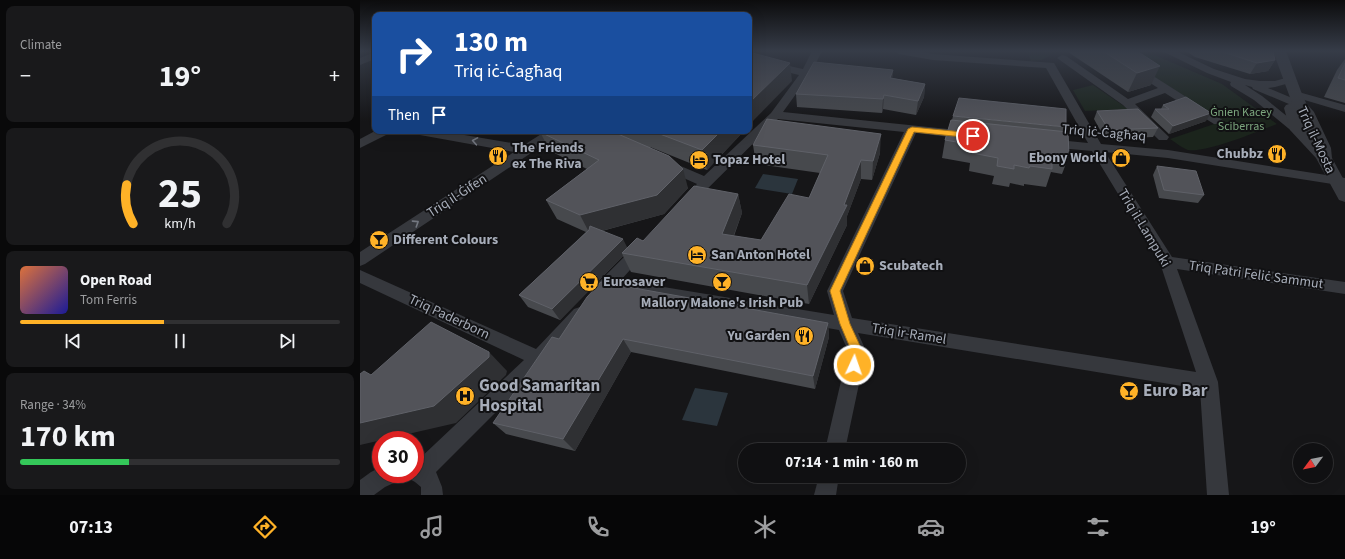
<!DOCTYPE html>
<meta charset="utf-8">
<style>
:root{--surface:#101012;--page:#19191b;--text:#f1f3f6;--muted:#9c9d9f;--line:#303032;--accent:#ffb227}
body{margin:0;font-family:"Source Sans 3",sans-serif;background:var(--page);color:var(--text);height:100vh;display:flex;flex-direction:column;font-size:15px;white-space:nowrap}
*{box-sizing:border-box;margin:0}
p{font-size:13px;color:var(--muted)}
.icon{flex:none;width:22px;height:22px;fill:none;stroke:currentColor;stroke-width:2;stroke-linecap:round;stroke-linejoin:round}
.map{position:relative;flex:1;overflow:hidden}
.drawer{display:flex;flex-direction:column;gap:6px;padding:6px;background:#09090a;width:360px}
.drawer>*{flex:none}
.guide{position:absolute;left:12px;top:12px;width:380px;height:122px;border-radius:8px;box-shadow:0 4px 16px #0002,0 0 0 1px var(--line);background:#1a4fa0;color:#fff;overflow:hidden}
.needle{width:26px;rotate:238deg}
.fabs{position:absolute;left:933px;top:443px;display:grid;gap:8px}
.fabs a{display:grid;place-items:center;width:40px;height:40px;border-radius:50%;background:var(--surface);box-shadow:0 4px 16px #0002,0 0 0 1px var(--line);font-size:20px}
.speed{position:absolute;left:12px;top:431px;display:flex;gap:8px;font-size:20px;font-weight:700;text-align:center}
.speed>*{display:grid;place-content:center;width:52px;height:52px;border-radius:50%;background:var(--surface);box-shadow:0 4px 16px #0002,0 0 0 1px var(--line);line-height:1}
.speed .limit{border:6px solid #d22;background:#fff;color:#111}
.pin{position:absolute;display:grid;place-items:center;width:34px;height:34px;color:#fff;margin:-17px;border:2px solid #fff;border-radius:50%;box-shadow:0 1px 4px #0007}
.me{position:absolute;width:44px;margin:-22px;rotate:3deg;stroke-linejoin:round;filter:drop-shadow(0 0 3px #0008)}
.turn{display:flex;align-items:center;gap:14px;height:84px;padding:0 16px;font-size:18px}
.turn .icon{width:52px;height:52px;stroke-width:2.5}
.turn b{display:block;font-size:28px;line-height:34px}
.then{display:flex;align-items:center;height:38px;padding:0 16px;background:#0003;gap:8px;font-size:15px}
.big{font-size:30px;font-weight:700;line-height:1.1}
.drawer .card{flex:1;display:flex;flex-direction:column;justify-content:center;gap:6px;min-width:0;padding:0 14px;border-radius:8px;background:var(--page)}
.drawer .dial{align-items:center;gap:0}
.dial svg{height:104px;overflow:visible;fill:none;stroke:var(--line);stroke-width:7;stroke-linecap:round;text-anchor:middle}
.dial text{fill:var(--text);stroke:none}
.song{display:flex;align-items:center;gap:12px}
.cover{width:48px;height:48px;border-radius:6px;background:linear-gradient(135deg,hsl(20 70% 55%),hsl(240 70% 35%))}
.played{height:4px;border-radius:2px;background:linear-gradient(90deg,var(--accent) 45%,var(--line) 45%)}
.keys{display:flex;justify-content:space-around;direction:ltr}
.heat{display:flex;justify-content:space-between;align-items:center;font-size:22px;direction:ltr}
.charge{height:6px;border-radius:3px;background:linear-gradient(90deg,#34c759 34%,var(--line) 0)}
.trip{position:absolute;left:378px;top:443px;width:228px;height:40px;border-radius:20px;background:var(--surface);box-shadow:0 4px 16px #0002,0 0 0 1px var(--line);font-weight:700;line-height:40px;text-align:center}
.dock{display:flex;height:64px;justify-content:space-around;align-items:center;background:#060607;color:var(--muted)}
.dock .icon{width:28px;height:28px}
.dock .active{color:var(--accent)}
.dock b{font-size:18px;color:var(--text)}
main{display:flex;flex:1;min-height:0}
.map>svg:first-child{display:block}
</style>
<main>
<section class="drawer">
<div class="card"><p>Climate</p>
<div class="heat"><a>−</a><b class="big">19°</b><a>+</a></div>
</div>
<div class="card dial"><svg viewBox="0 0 100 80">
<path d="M14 69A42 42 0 1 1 86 69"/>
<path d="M14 69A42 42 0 0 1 9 39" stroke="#ffb227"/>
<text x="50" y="56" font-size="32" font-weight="700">25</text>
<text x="50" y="72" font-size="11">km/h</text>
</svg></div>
<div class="card">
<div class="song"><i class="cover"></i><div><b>Open Road</b><p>Tom Ferris</p></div></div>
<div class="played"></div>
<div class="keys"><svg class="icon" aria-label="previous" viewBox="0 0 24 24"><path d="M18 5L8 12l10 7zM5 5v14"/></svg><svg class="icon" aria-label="pause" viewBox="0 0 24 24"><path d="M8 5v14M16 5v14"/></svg><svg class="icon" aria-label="next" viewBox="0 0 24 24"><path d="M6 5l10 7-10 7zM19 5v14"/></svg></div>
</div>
<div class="card"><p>Range · 34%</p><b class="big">170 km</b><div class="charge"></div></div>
</section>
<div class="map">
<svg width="985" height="495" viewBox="0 0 985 495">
<rect width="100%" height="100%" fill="#161618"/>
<g fill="#1b241c">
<path d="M667 51H690L689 56 682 60 671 61Z"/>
<path d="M753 51H785L862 84 917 124C899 131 846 153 828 150 822 148 815 142 810 139L863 121Z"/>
<path d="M733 85 768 109 725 111 713 90Z"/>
</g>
<g fill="#2b353d">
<path d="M403 174 438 179 432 194 395 188Z"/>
<path d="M335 388 368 393 357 426 322 420Z"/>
</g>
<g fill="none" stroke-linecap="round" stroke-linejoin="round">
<g fill="#36383d" fill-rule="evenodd">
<path d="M452 51H462L451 73 423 112 607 131 611 132 613 135 611 138 607 139 556 133 483 291 492 318 836 372 800 263 732 151 688 147 684 146 682 143 684 140 688 139 728 143 686 68 573 60 539 54 534 51H559L573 54 694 63 741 144 808 150 985 178V186L808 158 745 152 812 257 985 282V294L817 269 858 382 869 495H847L840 389 498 333 506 351 485 450H465L488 351 479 330 251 291 243 295 237 294 235 289 237 284 275 246 280 244 285 246 288 250 261 280 474 315 467 291 544 132 418 119 331 205 326 207 321 205 319 202 337 184 299 167 298 164 299 161 304 160 309 161 344 176 411 113 439 75 389 63V57L443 69Z"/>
<path d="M741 51H754L864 121 862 124H854L805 93 775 104 809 137 807 140H799L763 105 697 58 702 55 706 56 768 99 798 88Z"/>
<path d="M802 51H816L854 69 885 79 900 81H915L929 77 933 78 934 80 933 82 915 87 908 88 944 103 946 105 944 107H936L893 89 892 87 885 85 902 96 944 130 942 133H934L894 100 871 86 870 84 871 82 847 73Z"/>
<path d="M15 52V59L0 65V58Z"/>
<path d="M935 91 985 105V112L931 96 929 94 931 92Z"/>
<path d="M15 131H30L28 134 0 148V139Z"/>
<path d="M54 131H81L164 145 186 131H200L171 153 5 264 0 266V252L154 152 60 135 56 134Z"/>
<path d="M0 270 176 349 214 309 220 307 226 309 228 314 226 319 184 364 76 472 82 487 83 495H61V487L55 482 48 478 46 474H55V461H57L164 360 0 283Z"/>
<path d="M21 467V474H41L38 481 25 487 14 495H0V480L11 472Z"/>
<path d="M459 476H479L476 495H454Z"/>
</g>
<path fill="#36383d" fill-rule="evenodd" d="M913 51H926L942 94 946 103 954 112 971 148 972 158 985 182V202L979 200 956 158 930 130 924 108 926 105 932 103ZM940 113V114L948 132 945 129Z"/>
</g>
<g fill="#47494d">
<path d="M777 51 791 85 768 92 708 52Z"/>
<path d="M826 51H913L915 60 908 71 890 74 835 57Z"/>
<path d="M985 59V103L964 97 977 70Z"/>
<path d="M533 70 532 78 565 84 564 97 556 115 523 109 522 113 437 107 436 94Z"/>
<path d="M803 105 846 121 809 134 791 117 795 109H801Z"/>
<path d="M737 111 798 128 793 137 745 139 734 119Z"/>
<path d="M593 116 706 127 704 131 709 156 702 174 691 172 686 187 664 184V186L650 183 649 187 632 184 634 176 609 171 610 163 582 158 585 140 592 120Z"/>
<path d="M181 131H384L347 170 290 147 291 148 328 188 304 214 242 231 267 248 378 194 382 213 374 236 401 240 449 198 460 173 396 164 393 145 520 153 512 180 501 179 487 216V225L449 304 271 272 263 256 200 320 168 307 159 295 226 232 197 219 186 200 227 169 190 151 180 132Z"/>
<path d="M797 166 844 195 838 203 799 198 793 175Z"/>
<path d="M468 323 469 337 455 389 271 352 215 451 146 434 133 423 199 339Z"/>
</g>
<g fill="#2f3033">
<path d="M915 60 908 71 890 74 897 63Z"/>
<path d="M430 63 432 81 389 125V103Z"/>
<path d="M800 66 791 85 768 92 777 73Z"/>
<path d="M533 70 532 84 530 78Z"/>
<path d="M565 84 564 97 556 115 558 101Z"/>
<path d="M524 95 523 109 522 113 523 99Z"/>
<path d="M851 113 846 121 809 134 813 126Z"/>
<path d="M361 131H384L347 170 342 150Z"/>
<path d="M521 134 520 153 512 180 513 161Z"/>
<path d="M501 160V179L487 216V225L449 304 447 285 484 205Z"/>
<path d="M323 169 328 188 304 214 230 234 220 215Z"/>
<path d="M378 194 382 213 367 253 362 234Z"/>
<path d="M263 239 269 251 262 253 263 256 200 320 192 309Z"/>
<path d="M468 323 469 337 455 389 453 376Z"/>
<path d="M263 339 271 352 215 451 203 439Z"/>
<path d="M129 352 147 371 146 375 96 423 0 445V423Z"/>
</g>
<g fill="#525359" stroke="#5f6168">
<path d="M743 51H777L800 66 777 73Z"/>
<path d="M860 51H913L915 60 897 63Z"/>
<path d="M389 52 430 63 389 103Z"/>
<path d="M454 62 533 70 530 78 565 84 558 101 524 95 523 99 436 94Z"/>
<path d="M985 63V80L978 78Z"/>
<path d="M826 97 851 113 813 126 795 109H809L803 105Z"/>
<path d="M599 98 706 109V127L593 116Z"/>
<path d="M778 109 798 128 749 130 737 111Z"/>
<path d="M407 119 521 134 513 161 501 160 484 205H487L447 285 262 253 277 238 283 241 334 186 378 194 362 234 401 240 429 194 449 198 468 155 393 145Z"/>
<path d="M591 120 708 132 709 156 692 153V169L670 166 669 168 654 165V169L637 166 638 158 612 153 614 145 585 140Z"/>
<path d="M181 131H251L309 156 323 169 297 195 220 215 186 200 239 160 180 132Z"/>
<path d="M292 131H361L342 150Z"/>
<path d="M797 166 836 171 844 195 804 190Z"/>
<path d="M230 226 263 239 192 309 159 295 229 230Z"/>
<path d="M241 282 468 323 453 376 263 339 203 439 133 423 192 337 199 339 227 297Z"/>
<path d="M71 322 129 352V357L74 406 0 423V374L4 371 11 375Z"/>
</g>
<defs><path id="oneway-chevron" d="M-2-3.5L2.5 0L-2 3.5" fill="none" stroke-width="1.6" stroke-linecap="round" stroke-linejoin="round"/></defs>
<g stroke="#747881">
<use href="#oneway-chevron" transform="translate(115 141) rotate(-170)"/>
<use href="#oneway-chevron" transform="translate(56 223) rotate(-33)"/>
</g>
<linearGradient id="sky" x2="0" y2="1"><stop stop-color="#0c0c0d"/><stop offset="0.42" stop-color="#363c48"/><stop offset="1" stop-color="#363c48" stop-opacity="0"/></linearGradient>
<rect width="985" height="121" fill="url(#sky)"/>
<path fill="#ffb227" stroke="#a67419" d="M552 127 613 133 617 136 613 138 554 132 480 291 490 324 502 350 497 368 494 370 490 368 488 365 491 350 480 324 470 291 548 129Z"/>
<defs>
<g id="restaurant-disc" transform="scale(1)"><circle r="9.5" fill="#ffb227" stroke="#111113"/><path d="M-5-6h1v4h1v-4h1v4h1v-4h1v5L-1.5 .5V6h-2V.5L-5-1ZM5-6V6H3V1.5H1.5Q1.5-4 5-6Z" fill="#111"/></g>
<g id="shop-disc" transform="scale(1)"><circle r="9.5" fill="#ffb227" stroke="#111113"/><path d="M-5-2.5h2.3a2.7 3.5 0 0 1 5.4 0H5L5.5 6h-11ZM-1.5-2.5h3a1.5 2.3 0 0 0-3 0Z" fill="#111"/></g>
<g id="hotel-disc" transform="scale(1)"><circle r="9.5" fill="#ffb227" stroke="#111113"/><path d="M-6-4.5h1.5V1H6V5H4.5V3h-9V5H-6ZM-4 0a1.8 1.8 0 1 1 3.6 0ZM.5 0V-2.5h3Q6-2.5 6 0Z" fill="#111"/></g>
<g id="bar-disc" transform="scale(1)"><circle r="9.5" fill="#ffb227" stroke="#111113"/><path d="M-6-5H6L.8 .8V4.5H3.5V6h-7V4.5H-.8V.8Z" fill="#111"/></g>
<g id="supermarket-disc" transform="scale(1)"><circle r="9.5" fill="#ffb227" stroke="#111113"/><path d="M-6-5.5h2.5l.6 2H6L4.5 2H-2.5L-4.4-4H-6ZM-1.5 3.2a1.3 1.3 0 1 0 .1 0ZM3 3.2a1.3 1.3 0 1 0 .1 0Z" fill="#111"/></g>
<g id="hospital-disc" transform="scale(1)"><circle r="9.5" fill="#ffb227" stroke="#111113"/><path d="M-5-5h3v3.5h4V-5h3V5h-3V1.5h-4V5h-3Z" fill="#111"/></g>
</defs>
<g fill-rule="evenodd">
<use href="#restaurant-disc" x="917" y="154"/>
<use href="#restaurant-disc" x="138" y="156"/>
<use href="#shop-disc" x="761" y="158"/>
<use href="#hotel-disc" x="339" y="160"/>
<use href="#bar-disc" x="19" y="240"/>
<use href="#hotel-disc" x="337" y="255"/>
<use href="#shop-disc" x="505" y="266"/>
<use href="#supermarket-disc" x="229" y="282"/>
<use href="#bar-disc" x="362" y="282"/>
<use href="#restaurant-disc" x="444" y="336"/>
<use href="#bar-disc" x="769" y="391"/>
<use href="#hospital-disc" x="105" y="396"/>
</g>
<g text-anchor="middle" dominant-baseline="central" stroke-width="4" stroke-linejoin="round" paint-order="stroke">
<g font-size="12" fill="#7ca67e" stroke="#111113">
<text x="881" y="112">Ġnien Kacey<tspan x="881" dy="14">Sciberras</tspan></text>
</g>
<g font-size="14" fill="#a7adb9" stroke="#111113">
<text transform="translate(744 133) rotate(5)">Triq iċ-Ċagħaq</text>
<text transform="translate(956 140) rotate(65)">Triq il-Mosta</text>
<text transform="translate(97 196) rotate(-33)">Triq il-Ġifen</text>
<text transform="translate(784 228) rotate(59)">Triq il-Lampuki</text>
<text transform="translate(896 275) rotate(8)">Triq Patri Feliċ Sammut</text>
<text transform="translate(89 317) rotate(25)">Triq Paderborn</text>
<text transform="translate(549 334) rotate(9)">Triq ir-Ramel</text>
</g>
<g font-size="14" font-weight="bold" fill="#a7adb9" stroke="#111113" text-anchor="start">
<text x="152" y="148">The Friends<tspan x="152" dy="16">ex The Riva</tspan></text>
<text x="903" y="154" text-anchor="end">Chubbz</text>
<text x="747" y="158" text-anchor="end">Ebony World</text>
<text x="353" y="160">Topaz Hotel</text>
<text x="33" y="240">Different Colours</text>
<text x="351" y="255">San Anton Hotel</text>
<text x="519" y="266">Scubatech</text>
<text x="243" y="282">Eurosaver</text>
<text x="362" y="303" text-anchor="middle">Mallory Malone's Irish Pub</text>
<text x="430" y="336" text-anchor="end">Yu Garden</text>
</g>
<g font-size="17" font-weight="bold" fill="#a7adb9" stroke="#111113" text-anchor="start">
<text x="119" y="386">Good Samaritan<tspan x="119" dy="20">Hospital</tspan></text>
<text x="783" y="391">Euro Bar</text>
</g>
</g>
</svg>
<div class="fabs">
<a><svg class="needle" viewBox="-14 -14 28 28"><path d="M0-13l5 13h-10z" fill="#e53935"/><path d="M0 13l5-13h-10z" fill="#9c9d9f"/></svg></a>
</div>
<div class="speed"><div class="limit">30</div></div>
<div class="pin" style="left:613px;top:136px;background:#d93025"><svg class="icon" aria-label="arrive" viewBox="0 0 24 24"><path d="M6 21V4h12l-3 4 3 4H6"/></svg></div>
<svg class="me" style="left:494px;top:365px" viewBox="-20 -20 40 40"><circle r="17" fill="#ffb227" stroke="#fff" stroke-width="3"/><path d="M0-11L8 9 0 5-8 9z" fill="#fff"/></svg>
<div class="trip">07:14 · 1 min · 160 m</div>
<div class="guide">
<div class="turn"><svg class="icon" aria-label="right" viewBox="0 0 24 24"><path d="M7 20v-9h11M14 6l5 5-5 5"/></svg><div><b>130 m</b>Triq iċ-Ċagħaq</div></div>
<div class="then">Then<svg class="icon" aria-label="arrive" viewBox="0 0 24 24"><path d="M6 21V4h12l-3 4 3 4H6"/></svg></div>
</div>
</div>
</main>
<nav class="dock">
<b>07:13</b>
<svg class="icon active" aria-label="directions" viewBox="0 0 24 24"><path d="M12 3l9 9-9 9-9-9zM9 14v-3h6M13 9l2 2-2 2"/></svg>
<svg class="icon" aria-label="music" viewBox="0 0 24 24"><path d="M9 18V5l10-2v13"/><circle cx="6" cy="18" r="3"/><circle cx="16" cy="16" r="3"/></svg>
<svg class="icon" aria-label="phone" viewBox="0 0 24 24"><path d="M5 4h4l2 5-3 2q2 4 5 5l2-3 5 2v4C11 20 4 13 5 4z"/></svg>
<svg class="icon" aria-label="climate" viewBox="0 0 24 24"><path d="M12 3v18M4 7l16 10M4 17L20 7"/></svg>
<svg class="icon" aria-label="car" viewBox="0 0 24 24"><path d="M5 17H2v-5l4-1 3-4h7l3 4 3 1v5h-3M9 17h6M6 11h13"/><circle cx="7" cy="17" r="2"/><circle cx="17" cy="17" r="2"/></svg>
<svg class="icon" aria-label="filters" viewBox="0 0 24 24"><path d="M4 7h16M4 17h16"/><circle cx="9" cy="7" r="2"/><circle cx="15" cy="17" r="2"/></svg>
<b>19°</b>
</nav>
